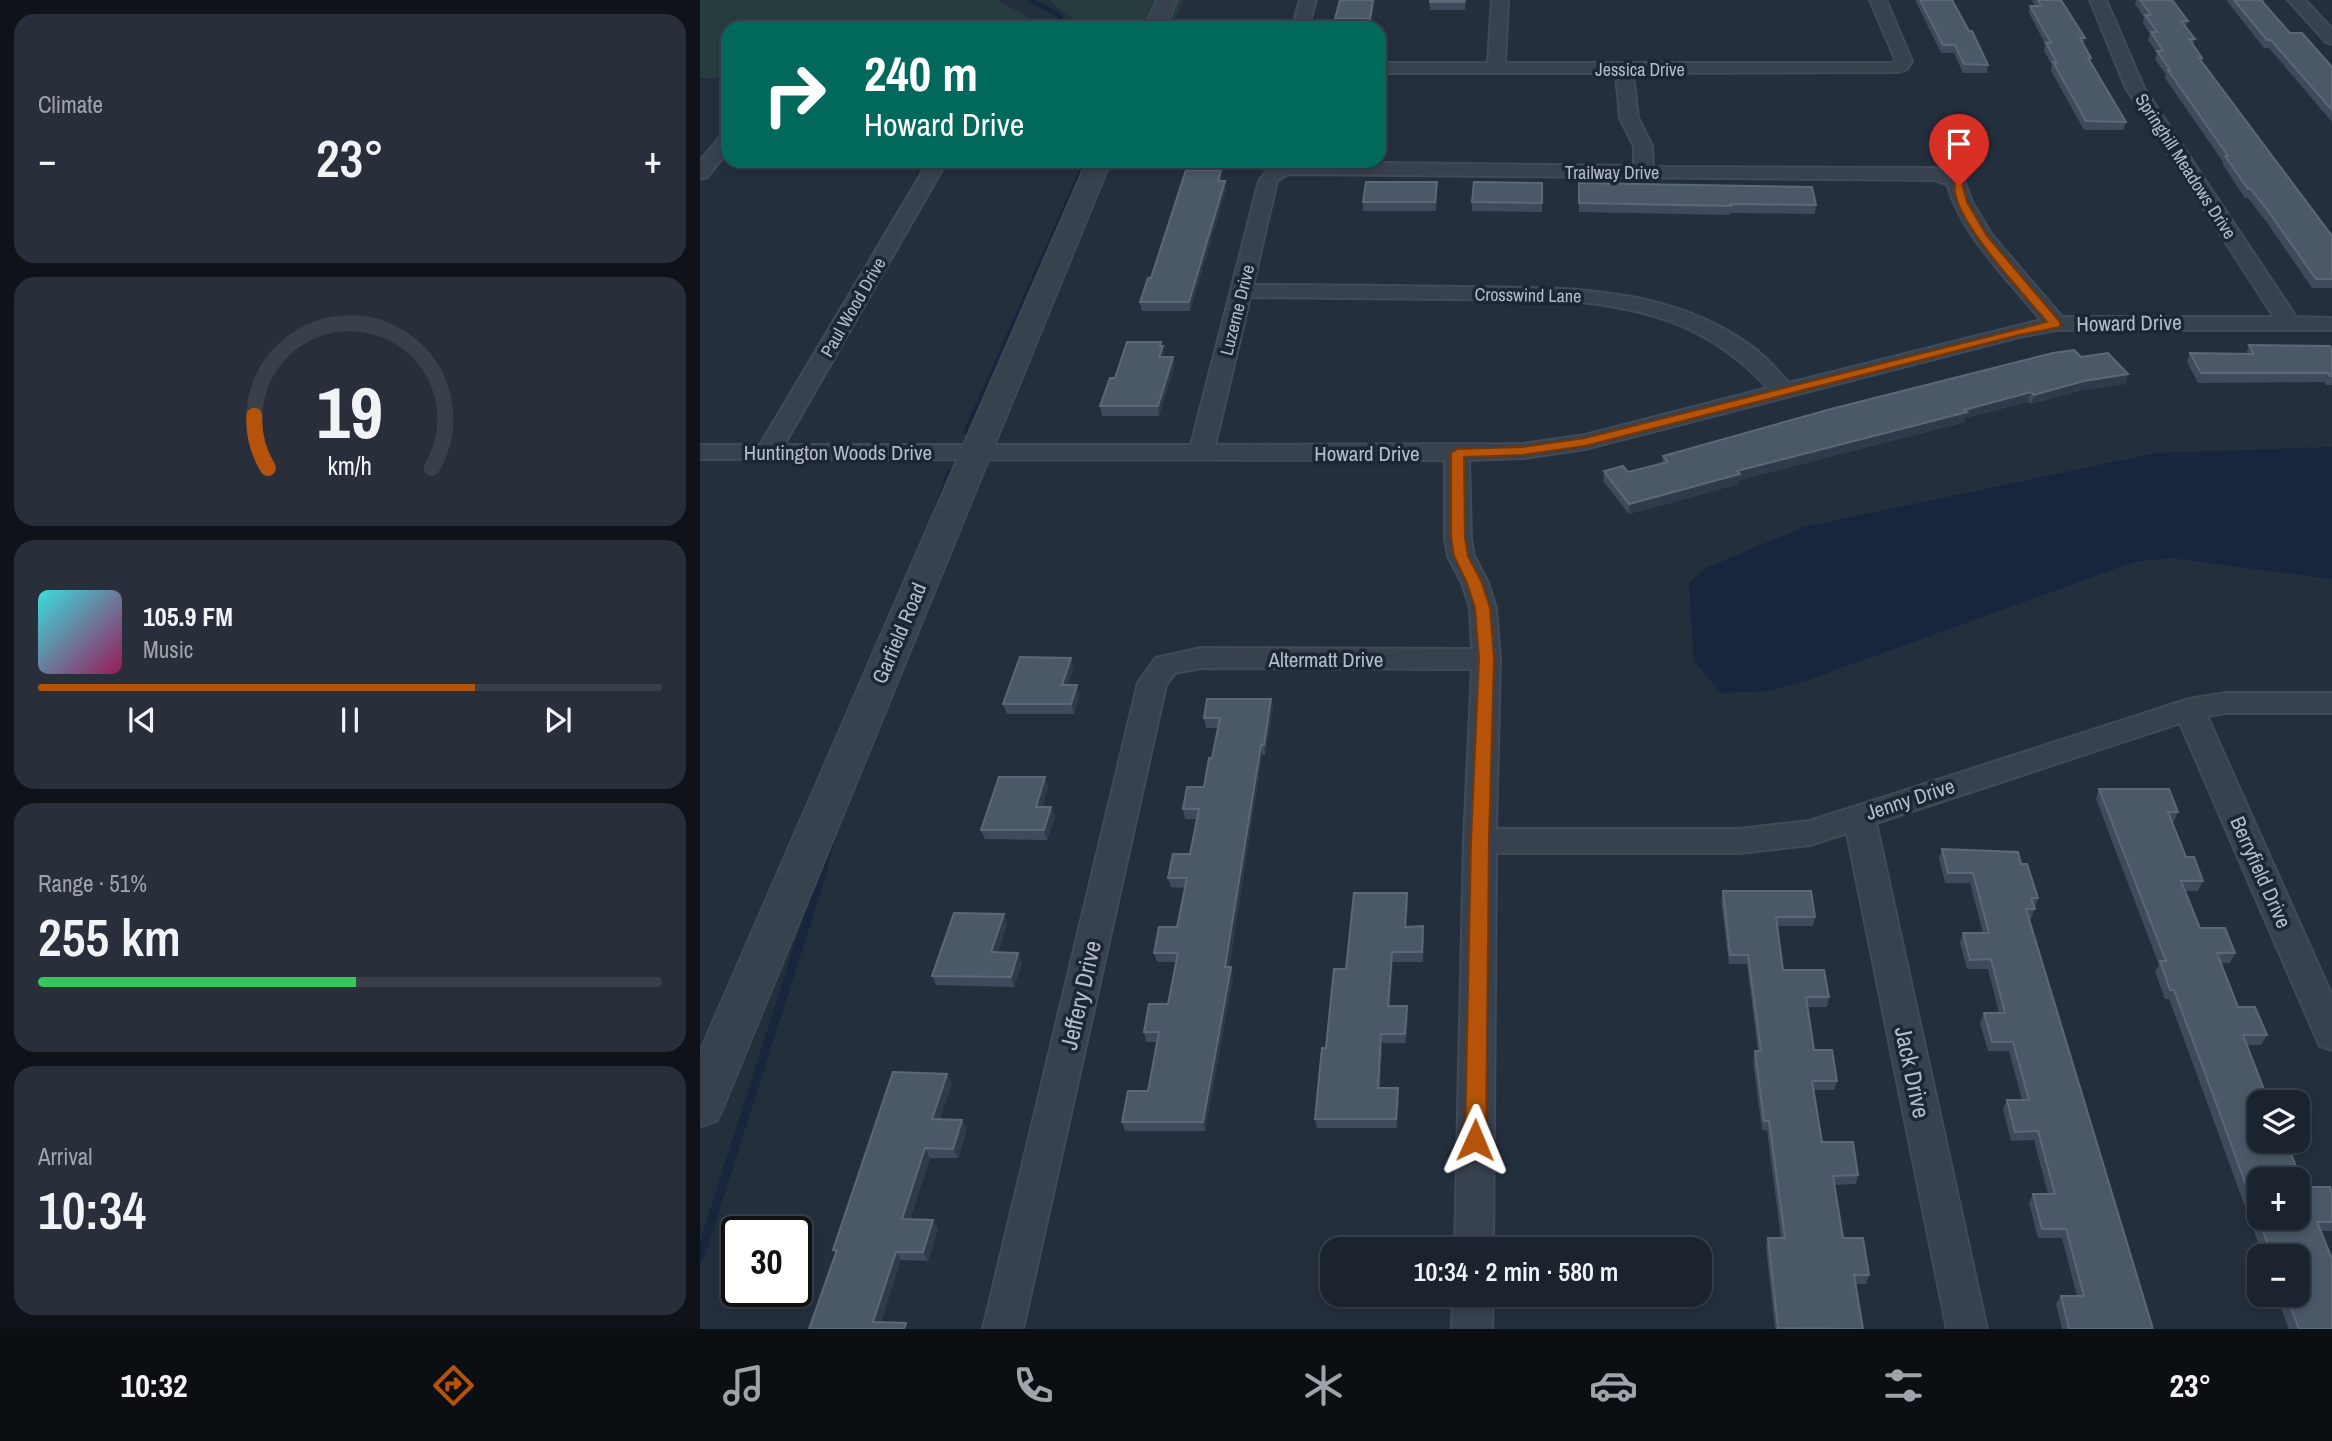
<!DOCTYPE html>
<meta charset="utf-8">
<style>
:root{--surface:#1b232e;--page:#282f3a;--text:#f1f3f6;--muted:#a0a4aa;--line:#39404a;--accent:#b45309}
body{margin:0;font-family:"Archivo Narrow",sans-serif;background:var(--page);color:var(--text);height:100vh;display:flex;flex-direction:column;font-size:26px;white-space:nowrap}
*{box-sizing:border-box;margin:0}
p{font-size:23px;color:var(--muted)}
.icon{flex:none;width:38px;height:38px;fill:none;stroke:currentColor;stroke-width:2;stroke-linecap:round;stroke-linejoin:round}
.map{position:relative;flex:1;overflow:hidden}
.drawer{display:flex;flex-direction:column;gap:14px;padding:14px;background:#0f1319;width:700px}
.drawer>*{flex:none}
.banner{position:absolute;left:21px;top:21px;width:665px;height:147px;border-radius:21px;box-shadow:0 4px 10px #0003,0 0 0 2px var(--line);background:#00695c;color:#fff;overflow:hidden}
.tools{position:absolute;left:1547px;top:1090px;display:grid;gap:14px}
.tools a{display:grid;place-items:center;width:63px;height:63px;border-radius:14px;background:var(--surface);box-shadow:0 4px 10px #0003,0 0 0 2px var(--line);font-size:35px}
.speed{position:absolute;left:21px;top:1216px;display:flex;gap:14px;font-size:35px;font-weight:700;text-align:center}
.speed>*{display:grid;place-content:center;width:91px;height:91px;border-radius:50%;background:var(--surface);box-shadow:0 4px 10px #0003,0 0 0 2px var(--line);line-height:1}
.speed .limit{border:4px solid #111;border-radius:10px;background:#fff;color:#111}
.pin{position:absolute;display:grid;place-items:center;width:60px;height:60px;color:#fff;margin:-72px -30px;border-radius:50% 50% 50% 0;rotate:-45deg;box-shadow:0 0 7px #0007}
.pin .icon{rotate:45deg}
.me{position:absolute;width:77px;margin:-38px;rotate:1deg;stroke-linejoin:round;filter:drop-shadow(0 0 5px #0008)}
.turn{display:flex;align-items:center;gap:24px;height:147px;padding:0 28px;font-size:32px}
.turn .icon{width:91px;height:91px;stroke-width:2.5}
.turn b{display:block;font-size:49px;line-height:60px}
.big{font-size:52px;font-weight:600;line-height:1.1}
.drawer .widget{flex:1;display:flex;flex-direction:column;justify-content:center;gap:10px;min-width:0;padding:0 24px;border-radius:21px;background:var(--page)}
.drawer .dial{align-items:center;gap:0}
.dial svg{height:182px;overflow:visible;fill:none;stroke:var(--line);stroke-width:7;stroke-linecap:round;text-anchor:middle}
.dial text{fill:var(--text);stroke:none}
.song{display:flex;align-items:center;gap:21px}
.cover{width:84px;height:84px;border-radius:10px;background:linear-gradient(135deg,hsl(180 70% 55%),hsl(330 70% 35%))}
.played{height:7px;border-radius:4px;background:linear-gradient(90deg,var(--accent) 70%,var(--line) 70%)}
.keys{display:flex;justify-content:space-around;direction:ltr}
.heat{display:flex;justify-content:space-between;align-items:center;font-size:38px;direction:ltr}
.charge{height:10px;border-radius:5px;background:linear-gradient(90deg,#34c759 51%,var(--line) 0)}
.trip{position:absolute;left:620px;top:1237px;width:392px;height:70px;border-radius:21px;background:var(--surface);box-shadow:0 4px 10px #0003,0 0 0 2px var(--line);font-weight:600;line-height:70px;text-align:center}
.tab-bar{display:flex;height:112px;justify-content:space-around;align-items:center;background:#0b0e12;color:var(--muted)}
.tab-bar .icon{width:49px;height:49px}
.tab-bar .on{color:var(--accent)}
.tab-bar b{font-size:32px;color:var(--text)}
main{display:flex;flex:1;min-height:0}
.map>svg:first-child{display:block}
</style>
<main>
<section class="drawer">
<div class="widget"><p>Climate</p>
<div class="heat"><a>−</a><b class="big">23°</b><a>+</a></div>
</div>
<div class="widget dial"><svg viewBox="0 0 100 80">
<path d="M14 69A42 42 0 1 1 86 69"/>
<path d="M14 69A42 42 0 0 1 8 46" stroke="#b45309"/>
<text x="50" y="56" font-size="32" font-weight="700">19</text>
<text x="50" y="72" font-size="11">km/h</text>
</svg></div>
<div class="widget">
<div class="song"><i class="cover"></i><div><b>105.9 FM</b><p>Music</p></div></div>
<div class="played"></div>
<div class="keys"><svg class="icon" aria-label="previous" viewBox="0 0 24 24"><path d="M18 5L8 12l10 7zM5 5v14"/></svg><svg class="icon" aria-label="pause" viewBox="0 0 24 24"><path d="M8 5v14M16 5v14"/></svg><svg class="icon" aria-label="next" viewBox="0 0 24 24"><path d="M6 5l10 7-10 7zM19 5v14"/></svg></div>
</div>
<div class="widget"><p>Range · 51%</p><b class="big">255 km</b><div class="charge"></div></div>
<div class="widget"><p>Arrival</p><b class="big">10:34</b></div>
</section>
<div class="map">
<svg width="1632" height="1329" viewBox="0 0 1632 1329">
<rect width="100%" height="100%" fill="#242f3e"/>
<g fill="#263c3f">
<path d="M0 0H297L347 28H28V78H0Z"/>
<path d="M349 0H483L471 28H384Z"/>
</g>
<path fill="#17263c" d="M1632 447V579L1470 558 1434 562 1111 679 1070 691 1021 693 994 661 989 583 1006 568 1104 527 1456 453Z"/>
<g fill="none" stroke-linecap="round" stroke-linejoin="round">
<g stroke="#17263c" stroke-width="4.5">
<path d="M330 0 357 14 367 28"/>
<path d="M357 225 386 161"/>
</g>
<g stroke="#17263c" stroke-width="5">
<path d="M266 432 358 224"/>
<path d="M237 508 249 472"/>
</g>
<path stroke="#17263c" stroke-width="7" d="M122 872 131 843"/>
<path stroke="#17263c" stroke-width="9" d="M0 1256 123 870"/>
<g stroke="#414a57" stroke-width="4">
<g id="minor">
<path d="M600 0H616L608 28H592Z"/>
<path d="M792 0H808L805 63H1191L1196 61 1170 0H1186L1212 61 1207 69 1199 72 933 73 938 118 952 146 953 167 1235 168 1262 176 1272 202 1291 234 1362 317H1574L1426 88 1390 0H1406L1444 88 1596 317 1632 318V330H1356L1319 337 885 449 823 458 769 460 771 539 774 556 788 583 796 608 800 659 796 829H1039L1110 821 1489 699 1526 693H1632V713H1526L1507 716 1632 996V1050L1620 1046 1615 1035 1480 723 1176 823 1287 1329H1247L1147 833 1110 845 1039 853H796L793 1250H755L764 841 772 669 501 668 475 673 466 685 323 1329H283L438 683 456 658 501 648 772 649 770 608 762 583 748 556 745 539V460L0 459V445H60L229 161H247L84 445H491L559 181 569 168 595 162 934 166V146L920 118 916 73H679V63H788ZM588 174 1234 180 1247 184C1263 237 1307 278 1341 320L1089 383C1077 370 1065 356 1051 346 966 284 860 288 760 287 691 286 622 285 553 285L577 181ZM550 297 864 300C948 308 1010 325 1068 388L885 435 823 444 515 445Z"/>
<path d="M1588 0H1605L1632 29V44L1626 42Z"/>
<path d="M28 134V151L7 177 0 179V161L22 135Z"/>
<path d="M753 1295H793L792 1329H752Z"/>
</g>
</g>
<g stroke="#414a57" stroke-width="3">
<g id="tertiary">
<path d="M457 0H477L466 28H444Z"/>
<path d="M387 161H411L24 1106 17 1121 0 1127V1051Z"/>
</g>
</g>
<use href="#minor" fill="#38414e" fill-rule="evenodd"/>
<use href="#tertiary" fill="#38414e" fill-rule="evenodd"/>
</g>
<g fill="#3f4b5c">
<path d="M675 0 670 27H636L635 19Z"/>
<path d="M730 0H766L765 10H730Z"/>
<path d="M1215 0H1252L1288 65 1287 73H1263L1254 53H1241Z"/>
<path d="M1332 0H1361L1385 38 1383 44 1391 58 1390 62 1426 122 1423 130H1384L1351 71 1352 65 1344 51 1345 44 1329 13 1330 6H1335Z"/>
<path d="M1436 0H1472L1488 21 1486 27 1495 39 1493 45 1502 58 1501 60 1632 236V288H1612L1568 224 1548 198H1545L1523 165V162L1465 78 1466 75 1455 59 1457 52 1448 40 1450 34 1443 23 1444 17 1435 4Z"/>
<path d="M1526 0H1564L1563 3 1590 33 1632 67V122L1569 48H1564Z"/>
<path d="M522 178V181L526 189 490 311H442L440 302 451 278Z"/>
<path d="M842 183V212L772 211V202Z"/>
<path d="M879 183 1116 205 1115 214 1030 213V215L879 212Z"/>
<path d="M737 191 736 211H663V202Z"/>
<path d="M461 342 462 346H463L464 357H473L474 367 459 416H402L400 406 415 378Z"/>
<path d="M1549 345 1632 349V385H1626L1624 382 1498 383 1487 362 1490 353 1546 354Z"/>
<path d="M1381 357 1428 374 1425 384 1382 390 1331 404 1328 402 1265 418V422L1039 480V484L929 514 903 481 904 471 928 472 962 464 963 456Z"/>
<path d="M373 668 368 685 379 695 374 714H307L303 704Z"/>
<path d="M573 709 565 755H562L529 967H531L533 977 505 1131H425L422 1122 448 1091 458 1042H446L444 1032 468 1004 476 962H457L454 953 477 927 485 888 471 887 468 878 490 854 497 819H485L483 809 504 787 512 758 518 728H506L504 718Z"/>
<path d="M345 777 348 787 342 807H351L355 817 347 840 285 839 281 830Z"/>
<path d="M1399 789 1478 812 1474 821H1472L1486 857 1503 881 1498 891H1485L1500 928 1535 953 1530 963H1521L1538 1007 1567 1035 1561 1045H1546L1559 1102 1604 1187 1632 1193V1231H1621L1632 1329H1589L1576 1295H1598V1256H1563L1500 1083 1469 999H1465L1455 971 1459 965 1396 799Z"/>
<path d="M1242 849 1321 864 1338 898 1331 919H1329L1453 1329H1362L1356 1304 1361 1296H1377L1362 1238H1338L1329 1203 1333 1194H1348L1334 1140 1311 1141 1303 1109 1307 1100H1322L1309 1051H1288L1280 1023 1284 1013H1299L1288 969H1267L1260 943 1263 933H1283L1270 883H1245L1239 858Z"/>
<path d="M1023 891 1115 917 1113 926H1077L1083 970 1129 997 1127 1007H1107L1114 1050 1137 1081 1134 1090H1114L1122 1142 1158 1175 1156 1184 1134 1185 1143 1238 1169 1275 1166 1284H1156L1163 1329H1075L1066 1247 1068 1238H1081L1067 1130H1062L1053 1060 1055 1051H1058L1047 964H1029L1021 900Z"/>
<path d="M707 893 708 903 706 927 724 936 723 962H693L689 1006 708 1015 706 1043H682L680 1088 699 1097 697 1128H617L615 1119 626 1048 646 969Z"/>
<path d="M307 924 298 952 322 962 314 987 236 985 232 976Z"/>
<path d="M247 1074 252 1083 240 1119 262 1120 267 1129 258 1158H230L210 1219 233 1220 238 1229 228 1261 201 1260 109 1329 136 1254 133 1250Z"/>
<path d="M1598 1108 1604 1123 1598 1133Z"/>
</g>
<g fill="#2f3b4b">
<path d="M673 0H675L670 27V19Z"/>
<path d="M521 170 522 178 519 189 518 181Z"/>
<path d="M525 181 526 189 490 311 489 302Z"/>
<path d="M461 342 464 355 461 366 459 357Z"/>
<path d="M473 357 474 367 459 416 458 406Z"/>
<path d="M1428 374 1425 384 1382 390 1331 404 1334 395 1384 381Z"/>
<path d="M1331 392 1328 402 1265 418V422L1039 480V484L929 514V504L1037 471Z"/>
<path d="M371 658 373 668 365 695 362 685Z"/>
<path d="M377 685 379 695 374 714 371 704Z"/>
<path d="M571 699 573 709 565 755 564 745Z"/>
<path d="M561 745 562 755 528 977 525 967Z"/>
<path d="M345 777 348 787 339 817 336 807Z"/>
<path d="M351 807 355 817 347 840 344 830Z"/>
<path d="M707 893 708 903 706 936 705 927Z"/>
<path d="M304 914 307 924 295 962 291 952Z"/>
<path d="M692 952 693 962 689 1016 688 1006Z"/>
<path d="M318 953 322 962 314 987 311 977Z"/>
<path d="M531 967 533 977 505 1131 503 1122Z"/>
<path d="M707 1006 708 1015 706 1043 705 1034Z"/>
<path d="M681 1034 682 1043 679 1098 678 1088Z"/>
<path d="M247 1074 252 1083 237 1128 232 1119Z"/>
<path d="M698 1088 699 1097 697 1128 696 1119Z"/>
<path d="M262 1120 267 1129 258 1158 253 1149Z"/>
<path d="M225 1148 230 1158 207 1228 202 1219Z"/>
<path d="M233 1220 238 1229 228 1261 223 1252Z"/>
<path d="M196 1252 201 1260 179 1329 173 1322Z"/>
</g>
<g fill="#4b5868" stroke="#5c6777" stroke-width="2" fill-rule="evenodd">
<path d="M640 0H673L670 19H635Z"/>
<path d="M730 0H765L764 2H730Z"/>
<path d="M1220 0H1252L1269 31H1272L1288 65 1264 64 1255 45H1243Z"/>
<path d="M1338 0H1361L1385 38H1380L1391 58H1388L1426 122 1386 121 1353 62 1357 63 1346 43H1351L1330 6H1341Z"/>
<path d="M1440 0H1472L1488 21H1481L1495 39H1489L1502 58H1499L1632 236V279H1616L1571 215 1551 189H1548L1525 156H1528L1468 70H1470L1457 51H1463L1451 32H1457L1445 15H1451Z"/>
<path d="M1534 0H1561L1590 33H1602L1632 67V110L1571 40H1567Z"/>
<path d="M486 170H521L518 181H525L489 302H440L448 278H451Z"/>
<path d="M666 182H737L735 202H663Z"/>
<path d="M774 182 842 183V203L772 202Z"/>
<path d="M879 183 1112 187 1116 205 1030 204 1031 206 879 203Z"/>
<path d="M427 342H461L460 346H463L459 357H473L458 406H400L410 378H415Z"/>
<path d="M1549 345 1630 346 1632 349V376H1630L1628 373H1501L1490 353 1554 354Z"/>
<path d="M1374 350 1381 357 1408 353 1428 374 1384 381 1334 395 1331 392 1264 410 1267 412 1037 471 1040 474 929 504 904 471 923 466 928 472 968 462 963 456 1131 409 1353 353Z"/>
<path d="M320 657 371 658 362 685H377L371 704H303Z"/>
<path d="M507 699H571L564 745H561L525 967H531L503 1122H422L428 1091H448L459 1032H444L449 1004H468L478 953H454L459 927H477L487 878H468L473 854H490L499 809H483L487 787H504L509 758H512L520 718H504Z"/>
<path d="M299 777H345L336 807H351L344 830H281Z"/>
<path d="M1399 789H1469L1478 812H1468L1486 857H1494L1503 881H1481L1500 928H1525L1535 953H1517L1538 1007H1555L1567 1035H1543L1565 1092H1591L1595 1102H1559V1141H1586L1604 1187H1630L1632 1193V1222H1617L1632 1259V1329H1599L1586 1295H1598V1256H1572L1505 1073 1474 990H1470L1460 961H1466ZM1559 1180H1598V1218H1559Z"/>
<path d="M1242 849 1318 852 1321 864H1327L1338 898H1331L1335 909H1326L1453 1329H1369L1361 1296H1384L1366 1229H1342L1333 1194H1355L1338 1131 1315 1132 1307 1100H1329L1313 1042H1292L1284 1013H1305L1291 959 1270 960 1263 933H1289L1273 873H1248Z"/>
<path d="M1023 891H1111L1115 917H1076L1083 970H1124L1129 997H1106L1114 1050H1132L1137 1081H1112L1122 1142H1153L1158 1175 1133 1176 1143 1238H1163L1169 1275H1154L1163 1329 1078 1328 1068 1238H1085L1069 1121H1064L1055 1051H1061L1048 955H1030Z"/>
<path d="M654 893H707L705 927 723 926 722 952H692L688 1006H707L705 1034H681L678 1088H698L696 1119H615L622 1048H626L634 969H646Z"/>
<path d="M254 913 304 914 291 952 318 953 311 977 232 976Z"/>
<path d="M193 1072 247 1074 232 1119 262 1120 253 1149 225 1148 202 1219 233 1220 223 1252H196L173 1322 206 1323 204 1329H109L137 1250H133Z"/>
<path d="M1598 1108 1604 1123H1598Z"/>
</g>
<path fill="#b45309" stroke="#753606" stroke-width="2" d="M1255 183H1262L1267 202 1287 236 1360 322V327L1319 335 885 446 823 455 764 457 765 538 768 556 782 583 790 608 794 659 789 841 786 1140 782 1147 775 1150 768 1147 765 1140 771 841 779 659 775 608 767 583 754 556 751 538V453L757 449 823 447 885 438 1347 322C1326 296 1248 215 1255 183Z"/>
<g text-anchor="middle" dominant-baseline="central" stroke-width="7" stroke-linejoin="round" paint-order="stroke">
<g font-size="18" fill="#b4bcc9" stroke="#1d2633">
<text x="940" y="69">Jessica Drive</text>
<text transform="translate(1486 166) rotate(57)">Springhill Meadows Drive</text>
<text x="912" y="172">Trailway Drive</text>
<text transform="translate(828 295) rotate(1)">Crosswind Lane</text>
<text transform="translate(153 307) rotate(-60)">Paul Wood Drive</text>
<text transform="translate(537 310) rotate(-76)">Luzerne Drive</text>
</g>
<g font-size="21" fill="#b4bcc9" stroke="#1d2633">
<text transform="translate(1429 323) rotate(-1)">Howard Drive</text>
<text x="138" y="452">Huntington Woods Drive</text>
<text x="667" y="453">Howard Drive</text>
<text transform="translate(199 633) rotate(-67)">Garfield Road</text>
<text x="626" y="659">Altermatt Drive</text>
<text transform="translate(1210 799) rotate(-18)">Jenny Drive</text>
<text transform="translate(1561 872) rotate(66)">Berryfield Drive</text>
</g>
<g font-size="24" fill="#b4bcc9" stroke="#1d2633">
<text transform="translate(380 995) rotate(-77)">Jeffery Drive</text>
<text transform="translate(1213 1072) rotate(78)">Jack Drive</text>
</g>
</g>
</svg>
<div class="tools">
<a><svg class="icon" aria-label="layers" viewBox="0 0 24 24"><path d="M12 4l9 5-9 5-9-5zM3 14l9 5 9-5"/></svg></a>
<a>+</a>
<a>−</a>
</div>
<div class="speed"><div class="limit">30</div></div>
<div class="pin" style="left:1259px;top:186px;background:#d93025"><svg class="icon" aria-label="arrive" viewBox="0 0 24 24"><path d="M6 21V4h12l-3 4 3 4H6"/></svg></div>
<svg class="me" style="left:775px;top:1140px" viewBox="-20 -20 40 40"><path d="M0-17L14 15 0 8-14 15z" fill="#b45309" stroke="#fff" stroke-width="4"/></svg>
<div class="trip">10:34 · 2 min · 580 m</div>
<div class="banner">
<div class="turn"><svg class="icon" aria-label="right" viewBox="0 0 24 24"><path d="M7 20v-9h11M14 6l5 5-5 5"/></svg><div><b>240 m</b>Howard Drive</div></div>
</div>
</div>
</main>
<nav class="tab-bar">
<b>10:32</b>
<svg class="icon on" aria-label="directions" viewBox="0 0 24 24"><path d="M12 3l9 9-9 9-9-9zM9 14v-3h6M13 9l2 2-2 2"/></svg>
<svg class="icon" aria-label="music" viewBox="0 0 24 24"><path d="M9 18V5l10-2v13"/><circle cx="6" cy="18" r="3"/><circle cx="16" cy="16" r="3"/></svg>
<svg class="icon" aria-label="phone" viewBox="0 0 24 24"><path d="M5 4h4l2 5-3 2q2 4 5 5l2-3 5 2v4C11 20 4 13 5 4z"/></svg>
<svg class="icon" aria-label="climate" viewBox="0 0 24 24"><path d="M12 3v18M4 7l16 10M4 17L20 7"/></svg>
<svg class="icon" aria-label="car" viewBox="0 0 24 24"><path d="M5 17H2v-5l4-1 3-4h7l3 4 3 1v5h-3M9 17h6M6 11h13"/><circle cx="7" cy="17" r="2"/><circle cx="17" cy="17" r="2"/></svg>
<svg class="icon" aria-label="filters" viewBox="0 0 24 24"><path d="M4 7h16M4 17h16"/><circle cx="9" cy="7" r="2"/><circle cx="15" cy="17" r="2"/></svg>
<b>23°</b>
</nav>
